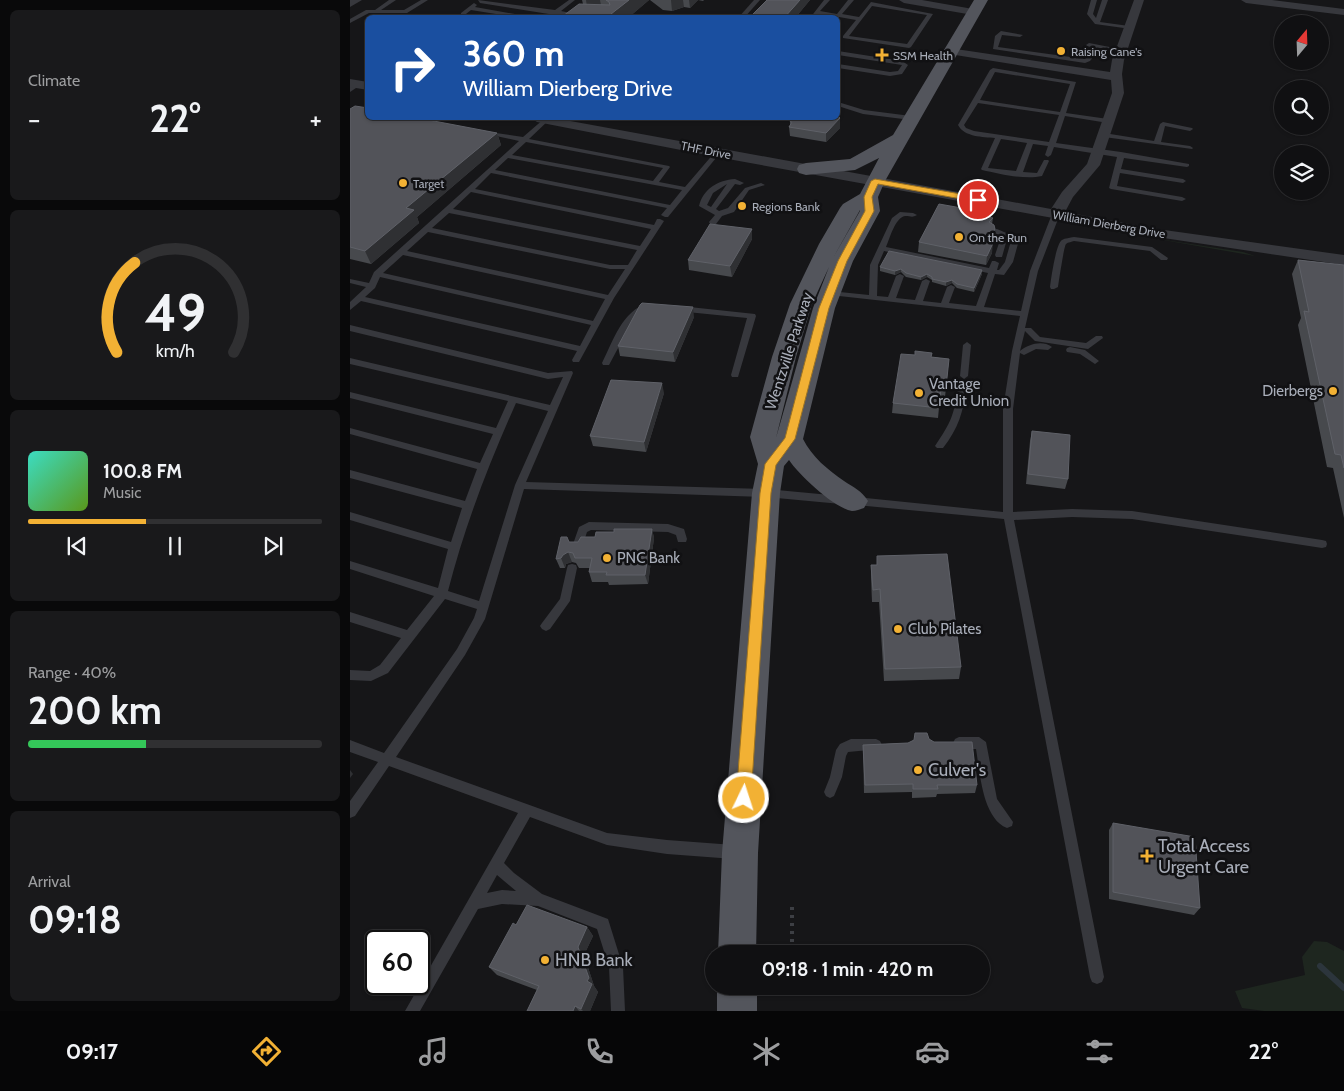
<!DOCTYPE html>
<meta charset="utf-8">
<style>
:root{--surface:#101012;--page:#19191b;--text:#f1f3f6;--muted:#9c9d9f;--line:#303032;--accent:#f2b134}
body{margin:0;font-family:Cabin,sans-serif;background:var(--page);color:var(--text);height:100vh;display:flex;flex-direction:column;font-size:19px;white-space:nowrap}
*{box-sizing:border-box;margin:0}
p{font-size:16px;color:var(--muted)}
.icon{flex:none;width:28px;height:28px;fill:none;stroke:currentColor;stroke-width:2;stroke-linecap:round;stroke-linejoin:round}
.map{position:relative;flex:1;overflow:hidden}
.sheet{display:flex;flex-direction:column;gap:10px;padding:10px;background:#09090a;width:350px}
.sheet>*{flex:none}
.banner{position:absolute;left:15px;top:15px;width:475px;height:105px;border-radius:8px;box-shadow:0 1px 4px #0004,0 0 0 1px var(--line);background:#1a4fa0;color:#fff;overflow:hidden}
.needle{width:32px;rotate:19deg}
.buttons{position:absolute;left:924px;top:15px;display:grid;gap:10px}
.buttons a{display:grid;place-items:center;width:55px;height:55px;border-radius:50%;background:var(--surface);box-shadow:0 1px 4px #0004,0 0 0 1px var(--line);font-size:25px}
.speed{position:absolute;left:15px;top:930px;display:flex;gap:10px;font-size:25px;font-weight:700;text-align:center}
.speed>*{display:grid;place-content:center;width:65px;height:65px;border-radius:50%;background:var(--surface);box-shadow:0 1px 4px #0004,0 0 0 1px var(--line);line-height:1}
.speed .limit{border:2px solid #111;border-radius:8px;background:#fff;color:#111}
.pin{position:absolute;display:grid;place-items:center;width:42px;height:42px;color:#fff;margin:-21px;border:2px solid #fff;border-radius:50%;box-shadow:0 1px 5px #0007}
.me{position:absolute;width:55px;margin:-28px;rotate:4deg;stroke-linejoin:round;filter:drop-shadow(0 0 4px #0008)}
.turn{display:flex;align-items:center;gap:18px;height:105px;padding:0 15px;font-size:22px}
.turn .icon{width:65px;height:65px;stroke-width:2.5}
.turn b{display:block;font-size:35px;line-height:42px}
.big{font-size:38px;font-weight:700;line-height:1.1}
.sheet .card{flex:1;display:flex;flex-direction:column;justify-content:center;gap:8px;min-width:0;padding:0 18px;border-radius:8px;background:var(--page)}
.sheet .dial{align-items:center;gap:0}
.dial svg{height:130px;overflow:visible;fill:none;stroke:var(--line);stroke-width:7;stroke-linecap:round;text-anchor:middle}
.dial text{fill:var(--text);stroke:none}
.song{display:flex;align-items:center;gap:15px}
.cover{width:60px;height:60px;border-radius:8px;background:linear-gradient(135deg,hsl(170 70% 55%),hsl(90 70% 35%))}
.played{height:5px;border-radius:2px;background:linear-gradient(90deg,var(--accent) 40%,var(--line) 40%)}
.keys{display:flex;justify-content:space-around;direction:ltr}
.heat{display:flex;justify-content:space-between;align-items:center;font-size:28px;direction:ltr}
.charge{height:8px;border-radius:4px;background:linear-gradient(90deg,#34c759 40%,var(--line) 0)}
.trip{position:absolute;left:355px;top:945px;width:285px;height:50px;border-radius:25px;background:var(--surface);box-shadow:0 1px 4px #0004,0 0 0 1px var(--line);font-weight:700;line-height:50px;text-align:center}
.tabs{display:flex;height:80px;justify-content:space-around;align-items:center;background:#060607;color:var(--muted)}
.tabs .icon{width:35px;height:35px}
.tabs .on{color:var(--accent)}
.tabs b{font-size:22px;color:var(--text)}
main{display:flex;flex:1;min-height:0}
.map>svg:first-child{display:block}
</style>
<main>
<section class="sheet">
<div class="card"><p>Climate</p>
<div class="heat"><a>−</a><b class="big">22°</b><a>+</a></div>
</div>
<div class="card dial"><svg viewBox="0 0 100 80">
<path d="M14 69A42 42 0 1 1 86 69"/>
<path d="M14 69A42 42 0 0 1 25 14" stroke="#f2b134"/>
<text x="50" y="56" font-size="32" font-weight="700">49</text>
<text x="50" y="72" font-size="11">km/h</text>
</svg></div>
<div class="card">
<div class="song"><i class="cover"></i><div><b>100.8 FM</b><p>Music</p></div></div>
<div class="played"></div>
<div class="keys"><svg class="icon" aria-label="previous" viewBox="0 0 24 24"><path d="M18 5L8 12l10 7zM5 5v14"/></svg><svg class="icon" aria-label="pause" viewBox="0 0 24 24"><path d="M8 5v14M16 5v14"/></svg><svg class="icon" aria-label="next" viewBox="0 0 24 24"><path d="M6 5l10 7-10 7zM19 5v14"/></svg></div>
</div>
<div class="card"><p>Range · 40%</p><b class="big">200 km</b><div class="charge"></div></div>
<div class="card"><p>Arrival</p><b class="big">09:18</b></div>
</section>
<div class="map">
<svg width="994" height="1011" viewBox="0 0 994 1011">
<rect width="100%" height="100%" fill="#161618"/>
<g fill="#1e261f">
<path d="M733 226 749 227 795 237 893 252 905 256Z"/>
<path d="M964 941 977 942 994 951V1011H914L892 1008 885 991 955 975 952 957Z"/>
</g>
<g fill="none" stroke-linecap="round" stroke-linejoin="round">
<path stroke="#2c353c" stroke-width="6" d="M970 966 994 988"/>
<path stroke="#3d3f44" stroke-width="4" stroke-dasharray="3 5" stroke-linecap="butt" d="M442 907V954"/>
<g fill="#37383d" fill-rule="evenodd">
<path d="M39 0H46L31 10H54L71 0H78L57 13H19L0 23V19L16 10H25Z"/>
<path d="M128 0 205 10 219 0H225L211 11 231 15 228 17 205 15 130 3Z"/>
<path d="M404 0H410L394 18H388Z"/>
<path d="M474 0H480L470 11 487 14 498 0H504L492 14 509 17 521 2 583 14 561 47 559 48 493 38V36L506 20 489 17 488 19V18L467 14 465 18H460ZM522 6 577 15 557 44 499 36Z"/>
<path d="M741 0H747L743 14 746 18 752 0H758L750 22 779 26 781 27V29L745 24 737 14Z"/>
<path d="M124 3 127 5 125 7 187 18H171L121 10 116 14 117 18H111V13Z"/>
<path d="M651 31 673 35 670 37 652 35 648 47 735 59 745 48 737 46 736 45 739 43 775 50 772 52 750 48 740 61 735 63 643 49 645 36Z"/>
<path d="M488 51 552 61 558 65 552 74 540 76 488 68V64L540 72 548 71 552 65 488 55Z"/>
<path d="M643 68 726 82 716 113 758 119 761 121 758 123 715 116 706 143 771 152 839 164V166L837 167 774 158 771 169 833 179 836 181 833 183 770 173 767 186 832 197 836 199 832 201 761 189 759 188 767 157 704 147 701 155 698 157 695 155 698 146 683 144 673 172 687 173 694 160H698L699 161 692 176C675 180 650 174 632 170L631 169 645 138C633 137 614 137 608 125L640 70ZM645 72 720 84 710 112 630 100ZM628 103 709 115 699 142 624 131 616 128 614 125ZM651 139 677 143 666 171 638 168Z"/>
<path d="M7 83 12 84 0 92V87Z"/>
<path d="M488 102 514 110 561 116 564 118 561 120 513 114 488 106Z"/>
<path d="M195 118 200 119 179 139 319 166 320 167 309 182 335 187 365 152 370 153 318 217H315L311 215 317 208 141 173 125 189 304 225 307 219H310L314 221 264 298 229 362H223L222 360 227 351 11 301 0 310V302L16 287 0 283V279L19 283 24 272 169 141 132 133V131L173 137ZM176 142 313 168 303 181 162 155ZM158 158 332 190 320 205 145 170ZM121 192 301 229 290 246 103 209ZM99 213 287 250 278 265H260L82 228ZM78 232 260 269H275L258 295 57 251ZM53 255 255 299 243 321 33 273ZM30 277 241 325 230 346 15 297 25 288Z"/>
<path d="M813 122 842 128 843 129 840 131 815 126 811 142 840 146 843 148 842 149 754 137 751 135 754 133 804 141 810 124Z"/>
<path d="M385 179 394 183 390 185 385 184 366 209 369 211 378 208 395 188 411 183 415 185 399 190 384 212 372 216 366 224H360L359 222 365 215 349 206C353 189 368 180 385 179ZM377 184 361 207 357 205 363 193Z"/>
<path d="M550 212 563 213 567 215C562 218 561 216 555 216 545 218 540 238 536 247L639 268 642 261H645L649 263 647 270H649L655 262 661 241 657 239 652 257H646L645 255 651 237 640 231 641 229H647L668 238 669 240 663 262 654 275 645 274 634 307 671 311 680 271 702 214 706 212 710 214 688 271 675 328H681L690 337 736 343 746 336H752L753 338 738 349 685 341 675 331 670 351C679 344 692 340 702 347L698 350 686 349 674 355 670 353 663 409V512L722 509 782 511 972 540 976 541 977 544 976 547 972 548 782 519 722 517 664 520 754 977 752 982 747 984 742 982 740 977 654 519 506 505 501 501 506 497 653 512V409L662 351 670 316 480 295 476 293 480 291 519 295 520 265 542 218ZM534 251 638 273 626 306 599 303 605 287 601 285 597 287 591 303 573 301 580 281 576 279 572 281 565 300 546 298 554 276 550 274 546 276 538 297 527 296 528 265Z"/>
<path d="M724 237 802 247 818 258 817 260H811L800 251 724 241C722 242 718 242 716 244 714 246 709 281 708 287L704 289H701L700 287C701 279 706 243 712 240 715 238 720 238 724 237Z"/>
<path d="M298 303 302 306 287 316 282 322 259 365H253L252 363C263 341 272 311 298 303Z"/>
<path d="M330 306 405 314 406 316 388 377H382L381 375 397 318 327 311V307Z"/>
<path d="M0 325 198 373 222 371 223 373 176 482 416 489 491 496 496 500 491 504 416 497 174 489 135 619 115 655 46 757 257 833 317 840 384 845 389 847 391 852 389 857 384 859 317 854 257 845 180 817 154 863 164 873 192 894 258 919 273 967 275 1011H261L259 967 247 929 188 906 152 904 128 909 70 1011H55L168 813 39 766 5 816 0 818V801L28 762 0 752V740L34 753 107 649 124 618 127 609 95 599 38 673 21 681 0 680V670L20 671 30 665 51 638 0 622V612L57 630 84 596 0 569V561L88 588 98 549 0 520V512L101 542 112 508 0 478V470L115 501 127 469 0 434V428L130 463 143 434 0 398V392L146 428 158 401 0 364V358L200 405 213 377 198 379 0 331ZM166 403 198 411 165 485 129 601 98 591C115 525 138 466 166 403ZM147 875 166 891 152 890 137 893Z"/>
<path d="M617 342 621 345 618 376 614 379 610 376 613 345Z"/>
<path d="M720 347 735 350 749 361 745 364 730 354 717 352 716 350 717 348Z"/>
<path d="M612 384 616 387C614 411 608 429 593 448H587L585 446C601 422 604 416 608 387Z"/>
<path d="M239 522 318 524 334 529 337 539 336 542H328L326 535 318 532 241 530 237 532 231 550H223L222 547 229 527Z"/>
<path d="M222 564 226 565 227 568 220 601 200 629 196 631 192 629 190 626 192 623 210 599 217 568 218 565Z"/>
<path d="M609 737H629L636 742 647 799 663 822 662 826 657 828C632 818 630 772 626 749H609L605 747 603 743 605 739Z"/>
<path d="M501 739H526L530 741 532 745 530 749 498 752 496 756 492 777 484 796 480 798 476 796 474 792 480 777 486 750 490 744Z"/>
</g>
<g fill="#37383d" fill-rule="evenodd">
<path d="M549 0H572L623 9 628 12 623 15 554 3Z"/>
<path d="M784 0H794L774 60 772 74 774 93 750 165 723 197 715 212 807 229 994 255V265L807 237 367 157 187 122 181 118H204L701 209 712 192 737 164 762 93 761 80 599 54 593 51 599 48 760 72 762 60Z"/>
<path d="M891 0H922L994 9V15L896 3Z"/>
<path d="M0 79 18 82V90L0 87Z"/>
</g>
<path fill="#37383d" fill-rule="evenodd" d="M0 0H12L0 7Z"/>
<g fill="#53555c" fill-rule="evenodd">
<path d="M624 0H638L535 181 528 197 530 211 503 261 485 308 453 439C462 457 478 470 494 481 503 487 512 491 518 501L514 508C510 509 506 511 502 511 484 508 449 475 439 460L434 466 430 493 408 853 406 954H368L372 853 402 493 408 464 400 437 422 357 440 304 469 244 490 208 493 204 510 194 529 158 505 170 456 175 449 173 447 169 449 165 456 163 500 159 543 135ZM510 210V211L483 258ZM479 267 463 308 426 438 446 357 462 304Z"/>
<rect x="367" y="986" width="40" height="25"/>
</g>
</g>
<g fill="#47494d">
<path d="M232 0H299L279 17 213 18 233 4Z"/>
<path d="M300 0H354L353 1 348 0 340 8 334 7 322 11 313 10Z"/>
<path d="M417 0H460L445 18H403L402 15Z"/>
<path d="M0 109 147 133 151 145 67 217 69 223 21 264 0 259Z"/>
<path d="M440 122 490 128 476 142 440 136 439 127 440 126Z"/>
<path d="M639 217 643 218 642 224 645 229 644 239 641 243 642 253 636 265 568 252 569 242Z"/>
<path d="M402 229V239L382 277 339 270 338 260Z"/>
<path d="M948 260 994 265V518L983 468 977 467 948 325 951 318 942 274Z"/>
<path d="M530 267 632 274 624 292 607 288 602 283 596 286 582 282V280L577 277 571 280 556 277 551 272 545 275 530 271Z"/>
<path d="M344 317 325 362 270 356 268 346Z"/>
<path d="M581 357 599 359 595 397H590L588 418 542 413 543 403Z"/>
<path d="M314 393 296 452 243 446 240 436Z"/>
<path d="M682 431 718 479 715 489 676 484 680 441Z"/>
<path d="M302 529 304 538 298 584 259 585 258 582H242L239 572 240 568H229L226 563 222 562 216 564 215 568H210L206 559 219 542H228L264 532Z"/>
<path d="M527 556 611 667 609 679 534 681 529 602H522L521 578V565H527Z"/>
<path d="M579 739 627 785 625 793 587 794 586 797 562 798V792L514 793 513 745 558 743Z"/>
<path d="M763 823 850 908 844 915 759 899V830Z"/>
<path d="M166 925 237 927 243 936 234 955 244 986 248 992 240 1011H177L187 990 147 975 139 967Z"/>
</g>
<g fill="#2f3033">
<path d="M236 0H250L252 10 238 14Z"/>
<path d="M279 0H299L278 18 261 14Z"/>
<path d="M321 0H333L334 7 322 11Z"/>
<path d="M339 0H348L340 8Z"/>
<path d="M450 0H460L445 18H434Z"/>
<path d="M490 118V128L476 142V133Z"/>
<path d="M147 133 151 145 67 217 69 223 21 264 15 251 56 208Z"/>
<path d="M402 229V239L382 277 380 266Z"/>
<path d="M645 229 644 239 637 252 638 242Z"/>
<path d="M643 243 642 253 636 265 637 256Z"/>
<path d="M551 269V272L545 275V271Z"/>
<path d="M632 270V274L624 292V288Z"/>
<path d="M577 274V277L571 280V277Z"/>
<path d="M602 280V283L596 286V282Z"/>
<path d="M343 307 344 317 325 362 323 352Z"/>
<path d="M312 383 314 393 296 452 294 442Z"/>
<path d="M302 529 304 538 298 584 295 575Z"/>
<path d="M218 552 222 562 216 564 215 568 211 558 213 555Z"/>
<path d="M0 770 3 774 0 778Z"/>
<path d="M237 927 243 936 234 955 244 986 248 992 240 1011H233L231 1009 237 981 228 947Z"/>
<path d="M225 1006 229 1011H223Z"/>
</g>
<g fill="#525359" stroke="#5f6168">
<path d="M256 0H279L261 14 282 18H214L213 16 229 4 260 5 259 2Z"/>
<path d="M417 0H450L434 18H419L402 15Z"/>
<path d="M5 106 18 108V118H68L147 133 56 208 64 210 15 251 0 247V109Z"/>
<path d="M488 116 490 118 476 133 439 127 442 122H440L443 118H488Z"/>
<path d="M589 204 640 213 638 217 643 218 639 222 644 225 645 229 638 242 643 243 637 256 569 242Z"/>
<path d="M360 224 402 229 380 266 338 260Z"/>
<path d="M539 251 632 270 624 288 607 284 602 280 596 282 582 279V277L577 274 571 277 556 273 551 269 545 271 530 267Z"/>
<path d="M948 260 994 265V468L991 455 985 454 954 311 959 312Z"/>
<path d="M292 303 343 307 323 352 268 346 290 305Z"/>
<path d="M565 351 582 353 581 357 599 359 596 387H591L589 408 543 403 551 354 565 355Z"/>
<path d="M261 380 312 383 294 442 240 436Z"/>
<path d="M682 431 720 435 718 479 678 474Z"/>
<path d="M264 529H302L295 575H256L257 572H239L242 558H225L223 553 218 552 213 555 211 558 206 559 211 537H217L219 542H228L231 537H245L246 532H264Z"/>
<path d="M597 554 611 667 535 669 530 589 523 590 521 565H527V556Z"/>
<path d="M565 733H577L579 739 584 742H622L627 785H587L588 789H563V784L515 785 513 745 558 743 564 740Z"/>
<path d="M763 823 845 837 850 908 763 892Z"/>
<path d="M177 905 237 927 228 947 239 978 237 981 242 984 231 1009 225 1006 223 1011H177L189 986 139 967 163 923 166 925Z"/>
</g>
<path fill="#f2b134" stroke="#9d7322" d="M525 179 628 197 632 200 628 202 528 184 522 197 524 211 497 261 479 308 445 439 426 465 421 493 401 798 399 803 394 805 388 803 386 798 410 493 415 464 435 438 469 308 488 261 515 211 514 197 521 181Z"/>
<g fill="#f2b134" stroke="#111113" stroke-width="2">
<circle cx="711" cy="51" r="5"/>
<path d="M529.5 47.5h5v5h5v5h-5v5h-5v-5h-5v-5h5z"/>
<circle cx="53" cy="183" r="5"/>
<circle cx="392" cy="206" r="5"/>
<circle cx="609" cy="237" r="5"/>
<circle cx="983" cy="391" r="5"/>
<circle cx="569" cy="393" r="5"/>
<circle cx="257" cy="558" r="5"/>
<circle cx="548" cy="629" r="5"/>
<circle cx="568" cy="770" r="5"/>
<path d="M794.5 848.5h5v5h5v5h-5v5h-5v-5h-5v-5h5z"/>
<circle cx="195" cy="960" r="5"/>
</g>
<g text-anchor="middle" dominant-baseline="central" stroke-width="5" stroke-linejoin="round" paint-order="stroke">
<g font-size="12" fill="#a8adb8" stroke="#111113" text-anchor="start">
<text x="721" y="51">Raising Cane's</text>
<text x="543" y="55">SSM Health</text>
<text x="63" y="183">Target</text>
<text x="402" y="206">Regions Bank</text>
<text x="619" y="237">On the Run</text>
</g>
<g font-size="12" fill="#a8adb8" stroke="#111113">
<text transform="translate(356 150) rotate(11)">THF Drive</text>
<text transform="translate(759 224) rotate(10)">William Dierberg Drive</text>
</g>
<g font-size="15" fill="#a8adb8" stroke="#111113">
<text transform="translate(439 351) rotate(-72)">Wentzville Parkway</text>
</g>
<g font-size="15" fill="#a8adb8" stroke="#111113" text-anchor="start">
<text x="579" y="384">Vantage<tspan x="579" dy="17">Credit Union</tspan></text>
<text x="973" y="391" text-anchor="end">Dierbergs</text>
<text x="267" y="558">PNC Bank</text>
<text x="558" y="629">Club Pilates</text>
</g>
<g font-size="18" fill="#a8adb8" stroke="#111113" text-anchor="start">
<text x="578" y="770">Culver's</text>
<text x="808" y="846">Total Access<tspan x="808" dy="21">Urgent Care</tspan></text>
<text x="205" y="960">HNB Bank</text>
</g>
</g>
</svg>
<div class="buttons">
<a><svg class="needle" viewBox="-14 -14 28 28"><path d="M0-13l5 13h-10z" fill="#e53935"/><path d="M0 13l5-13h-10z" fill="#9c9d9f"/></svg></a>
<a><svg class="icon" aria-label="search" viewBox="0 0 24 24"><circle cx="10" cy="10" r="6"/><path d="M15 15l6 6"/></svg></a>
<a><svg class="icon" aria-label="layers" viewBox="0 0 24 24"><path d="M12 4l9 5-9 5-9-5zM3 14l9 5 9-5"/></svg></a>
</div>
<div class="speed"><div class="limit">60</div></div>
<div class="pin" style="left:628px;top:200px;background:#d93025"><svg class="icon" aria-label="arrive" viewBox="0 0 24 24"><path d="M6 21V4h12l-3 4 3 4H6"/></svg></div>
<svg class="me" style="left:394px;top:798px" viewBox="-20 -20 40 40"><circle r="17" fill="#f2b134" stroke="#fff" stroke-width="3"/><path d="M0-11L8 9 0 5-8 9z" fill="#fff"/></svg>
<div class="trip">09:18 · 1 min · 420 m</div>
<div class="banner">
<div class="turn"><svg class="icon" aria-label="right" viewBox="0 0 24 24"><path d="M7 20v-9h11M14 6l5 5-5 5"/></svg><div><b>360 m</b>William Dierberg Drive</div></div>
</div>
</div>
</main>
<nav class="tabs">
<b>09:17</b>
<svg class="icon on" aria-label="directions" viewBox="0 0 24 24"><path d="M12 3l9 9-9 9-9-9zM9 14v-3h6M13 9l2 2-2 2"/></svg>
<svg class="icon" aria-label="music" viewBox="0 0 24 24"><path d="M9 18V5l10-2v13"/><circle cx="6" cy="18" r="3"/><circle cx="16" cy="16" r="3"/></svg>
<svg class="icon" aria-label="phone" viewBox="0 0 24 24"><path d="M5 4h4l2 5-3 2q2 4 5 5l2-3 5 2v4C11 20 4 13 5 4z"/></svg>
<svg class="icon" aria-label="climate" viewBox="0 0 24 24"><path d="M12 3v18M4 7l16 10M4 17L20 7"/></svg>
<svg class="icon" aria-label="car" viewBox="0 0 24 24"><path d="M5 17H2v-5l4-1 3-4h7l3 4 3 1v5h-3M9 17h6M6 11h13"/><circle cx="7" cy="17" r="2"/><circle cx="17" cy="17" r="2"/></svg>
<svg class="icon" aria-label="filters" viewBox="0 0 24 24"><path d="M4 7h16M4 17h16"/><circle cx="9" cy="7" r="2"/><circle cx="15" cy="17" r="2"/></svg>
<b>22°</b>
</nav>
